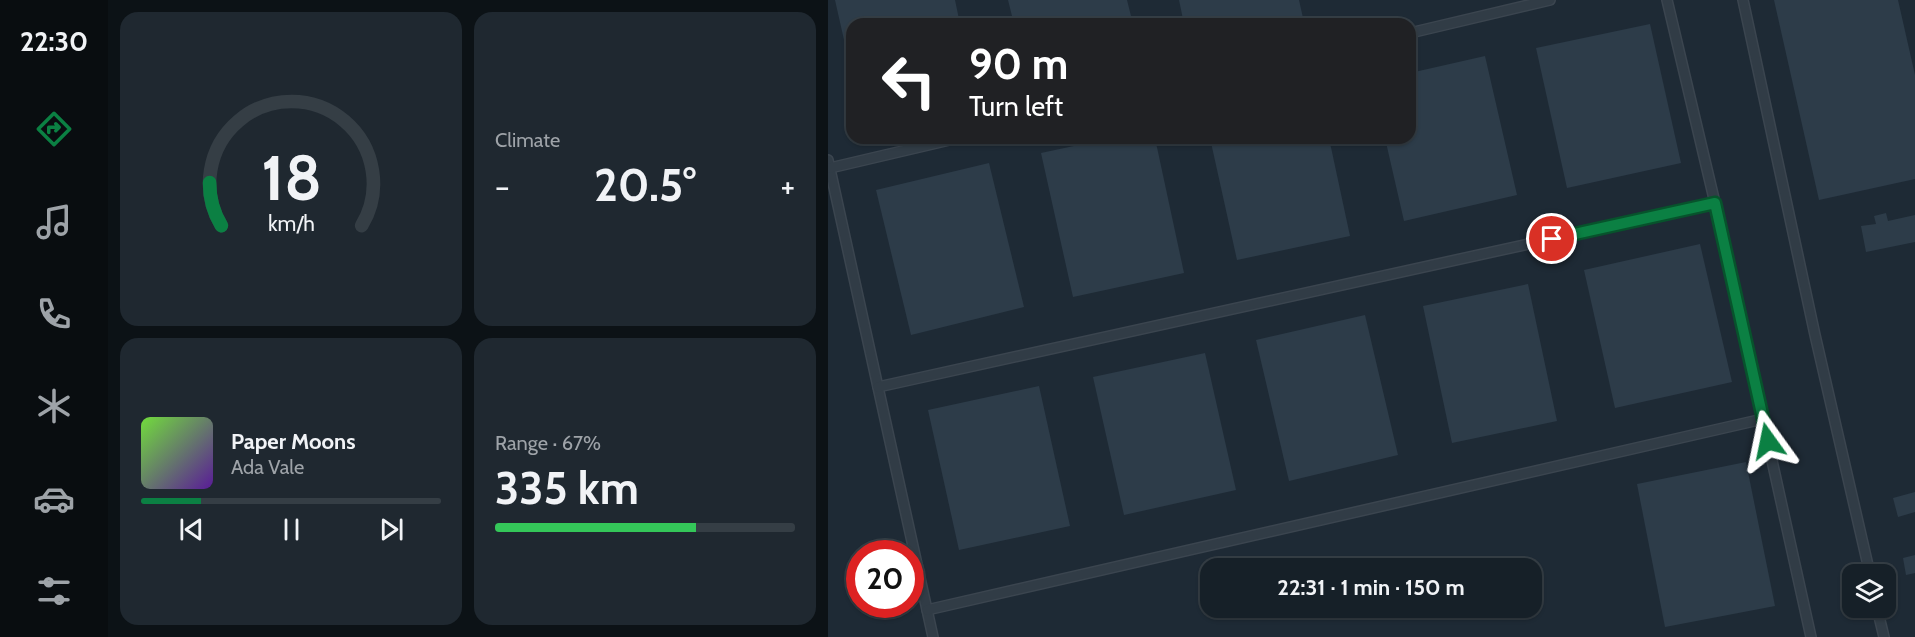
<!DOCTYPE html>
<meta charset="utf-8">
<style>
:root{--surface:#162028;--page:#1f2830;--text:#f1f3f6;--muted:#9ea3a8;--line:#353e45;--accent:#0b8043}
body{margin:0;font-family:Cabin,sans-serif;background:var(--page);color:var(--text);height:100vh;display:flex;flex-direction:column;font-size:22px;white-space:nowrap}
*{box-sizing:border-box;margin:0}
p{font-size:20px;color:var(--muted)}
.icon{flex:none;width:33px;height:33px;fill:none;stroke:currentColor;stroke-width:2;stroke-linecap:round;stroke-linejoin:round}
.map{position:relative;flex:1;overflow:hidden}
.panel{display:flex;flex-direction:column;gap:12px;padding:12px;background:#0c1216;width:720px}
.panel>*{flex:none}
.top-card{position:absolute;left:18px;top:18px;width:570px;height:126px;border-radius:18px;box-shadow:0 2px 4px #0004,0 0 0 2px var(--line);background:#202124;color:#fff;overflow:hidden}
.buttons{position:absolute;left:1014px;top:564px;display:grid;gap:12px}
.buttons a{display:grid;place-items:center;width:54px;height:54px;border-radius:12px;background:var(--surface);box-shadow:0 2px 4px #0004,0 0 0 2px var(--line);font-size:30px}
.speed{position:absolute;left:18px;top:540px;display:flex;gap:12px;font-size:30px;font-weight:700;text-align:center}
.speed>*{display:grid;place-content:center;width:78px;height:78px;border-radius:50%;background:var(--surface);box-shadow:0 2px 4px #0004,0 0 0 2px var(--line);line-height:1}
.speed .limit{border:9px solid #d22;background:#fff;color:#111}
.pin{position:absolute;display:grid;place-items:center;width:51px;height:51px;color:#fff;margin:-26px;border:3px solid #fff;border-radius:50%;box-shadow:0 2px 6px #0007}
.me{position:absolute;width:66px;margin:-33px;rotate:348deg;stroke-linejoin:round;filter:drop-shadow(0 0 4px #0008)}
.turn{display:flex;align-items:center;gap:21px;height:126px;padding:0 24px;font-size:27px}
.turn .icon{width:78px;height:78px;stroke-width:2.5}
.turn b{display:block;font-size:42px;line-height:51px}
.big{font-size:45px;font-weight:800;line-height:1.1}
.panel .tile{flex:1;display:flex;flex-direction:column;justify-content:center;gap:9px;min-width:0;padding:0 21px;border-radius:18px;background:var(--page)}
.panel .dial{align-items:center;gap:0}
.dial svg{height:156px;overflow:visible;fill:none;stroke:var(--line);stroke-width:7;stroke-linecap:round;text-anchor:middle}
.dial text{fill:var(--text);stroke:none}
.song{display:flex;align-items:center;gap:18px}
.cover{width:72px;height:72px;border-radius:9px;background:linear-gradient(135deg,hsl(100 70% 55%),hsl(270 70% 35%))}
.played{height:6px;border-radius:3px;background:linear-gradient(90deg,var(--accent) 20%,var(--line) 20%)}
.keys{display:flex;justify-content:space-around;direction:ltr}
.heat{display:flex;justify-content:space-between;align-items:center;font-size:33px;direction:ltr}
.charge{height:9px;border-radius:4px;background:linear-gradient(90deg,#34c759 67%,var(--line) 0)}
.panel .tiles{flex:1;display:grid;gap:12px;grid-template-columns:repeat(2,1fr)}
.trip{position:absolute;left:372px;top:558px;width:342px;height:60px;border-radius:18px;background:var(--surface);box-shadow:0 2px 4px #0004,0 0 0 2px var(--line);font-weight:800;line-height:60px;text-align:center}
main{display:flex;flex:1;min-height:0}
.tabs{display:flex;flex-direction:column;width:108px;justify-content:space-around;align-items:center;background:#090d10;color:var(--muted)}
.tabs .icon{width:42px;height:42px}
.tabs .active{color:var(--accent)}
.tabs b{font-size:27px;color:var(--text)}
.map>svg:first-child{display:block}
</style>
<main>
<nav class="tabs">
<b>22:30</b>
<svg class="icon active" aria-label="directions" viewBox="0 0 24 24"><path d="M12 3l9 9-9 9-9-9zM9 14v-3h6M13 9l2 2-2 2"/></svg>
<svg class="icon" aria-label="music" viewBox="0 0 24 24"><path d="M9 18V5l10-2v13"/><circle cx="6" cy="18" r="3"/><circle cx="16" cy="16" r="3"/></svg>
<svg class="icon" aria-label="phone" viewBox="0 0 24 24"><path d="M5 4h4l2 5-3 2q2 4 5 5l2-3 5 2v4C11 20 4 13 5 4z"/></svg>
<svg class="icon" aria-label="climate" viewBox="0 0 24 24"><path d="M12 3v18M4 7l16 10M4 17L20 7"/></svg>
<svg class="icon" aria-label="car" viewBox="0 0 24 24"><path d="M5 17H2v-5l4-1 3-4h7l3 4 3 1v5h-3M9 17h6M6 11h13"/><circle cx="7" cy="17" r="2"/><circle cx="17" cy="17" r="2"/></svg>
<svg class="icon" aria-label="filters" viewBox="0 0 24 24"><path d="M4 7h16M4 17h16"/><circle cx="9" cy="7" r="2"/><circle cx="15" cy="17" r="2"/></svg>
</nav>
<section class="panel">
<div class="tiles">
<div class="tile dial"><svg viewBox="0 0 100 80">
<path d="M14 69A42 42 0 1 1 86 69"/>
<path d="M14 69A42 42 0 0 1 8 47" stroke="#0b8043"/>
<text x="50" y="56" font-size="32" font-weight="700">18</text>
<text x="50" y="72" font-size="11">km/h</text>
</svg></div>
<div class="tile"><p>Climate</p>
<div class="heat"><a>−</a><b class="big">20.5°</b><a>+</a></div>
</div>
<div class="tile">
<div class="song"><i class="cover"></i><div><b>Paper Moons</b><p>Ada Vale</p></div></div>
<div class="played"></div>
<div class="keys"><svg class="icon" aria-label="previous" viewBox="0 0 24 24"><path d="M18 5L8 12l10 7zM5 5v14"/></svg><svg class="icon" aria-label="pause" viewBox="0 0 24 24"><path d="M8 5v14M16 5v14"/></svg><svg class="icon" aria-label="next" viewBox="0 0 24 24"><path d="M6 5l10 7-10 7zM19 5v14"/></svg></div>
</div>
<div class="tile"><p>Range · 67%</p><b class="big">335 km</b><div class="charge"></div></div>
</div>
</section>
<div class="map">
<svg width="1087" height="637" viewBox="0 0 1087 637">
<rect width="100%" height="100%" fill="#1e2a35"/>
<g fill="#2d3c49">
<path d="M7 0H127L132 24H24L23 71Z"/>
<path d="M180 0H299L305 24H186Z"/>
<path d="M351 0H471L475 18 443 24H356Z"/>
<path d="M946 0H1070L1087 75V179L991 200Z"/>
<path d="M822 24 853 163 739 188 708 48Z"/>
<path d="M657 56 689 195 576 221 557 138H582V73Z"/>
<path d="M283 138H327L356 273 245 297 213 153Z"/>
<path d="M382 138H501L522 236 409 260Z"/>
<path d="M161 163 196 307 83 335 48 190Z"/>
<path d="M1058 213 1060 221 1087 215V242L1038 252 1033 226 1048 224 1046 216Z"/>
<path d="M872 244 904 382 787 408 756 270Z"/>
<path d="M700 284 729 421 624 443 595 306Z"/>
<path d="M537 315 570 455 461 481 428 340Z"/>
<path d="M377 353 408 490 296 515 265 377Z"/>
<path d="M211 386 242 526 131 550 100 410Z"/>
<path d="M918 462 947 606 837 627 809 484Z"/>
<path d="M1087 492V512L1070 517 1065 498Z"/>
<path d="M1087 555V573L1078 575 1075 558Z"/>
</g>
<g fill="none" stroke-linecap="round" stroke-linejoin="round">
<g stroke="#3b454f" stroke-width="12">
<g id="lane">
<path d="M839 0 887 203 983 637"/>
<path d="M915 0 987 335 1042 574"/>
<path d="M582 33 722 0"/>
<path d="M0 160 105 637"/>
<path d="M2 168 130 138"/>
<path d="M50 387 887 203"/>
<path d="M1049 608 1056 637"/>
<path d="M99 610 935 419"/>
</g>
</g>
<use href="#lane" stroke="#313c46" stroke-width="9"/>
</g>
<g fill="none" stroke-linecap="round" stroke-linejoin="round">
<g stroke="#07532c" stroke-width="15">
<path id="route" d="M724 239 887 203 940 441"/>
</g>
<use href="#route" stroke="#0b8043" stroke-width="10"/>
</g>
</svg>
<div class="buttons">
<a><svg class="icon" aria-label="layers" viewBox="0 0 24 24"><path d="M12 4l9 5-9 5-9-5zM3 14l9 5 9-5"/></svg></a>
</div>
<div class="speed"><div class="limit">20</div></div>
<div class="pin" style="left:724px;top:239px;background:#d93025"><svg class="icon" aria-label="arrive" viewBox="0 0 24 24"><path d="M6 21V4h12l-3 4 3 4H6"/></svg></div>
<svg class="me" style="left:940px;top:441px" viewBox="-20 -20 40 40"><path d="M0-17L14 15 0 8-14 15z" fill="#0b8043" stroke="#fff" stroke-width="4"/></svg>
<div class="trip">22:31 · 1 min · 150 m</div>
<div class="top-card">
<div class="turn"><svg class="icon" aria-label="left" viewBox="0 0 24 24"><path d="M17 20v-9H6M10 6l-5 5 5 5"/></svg><div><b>90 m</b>Turn left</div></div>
</div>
</div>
</main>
